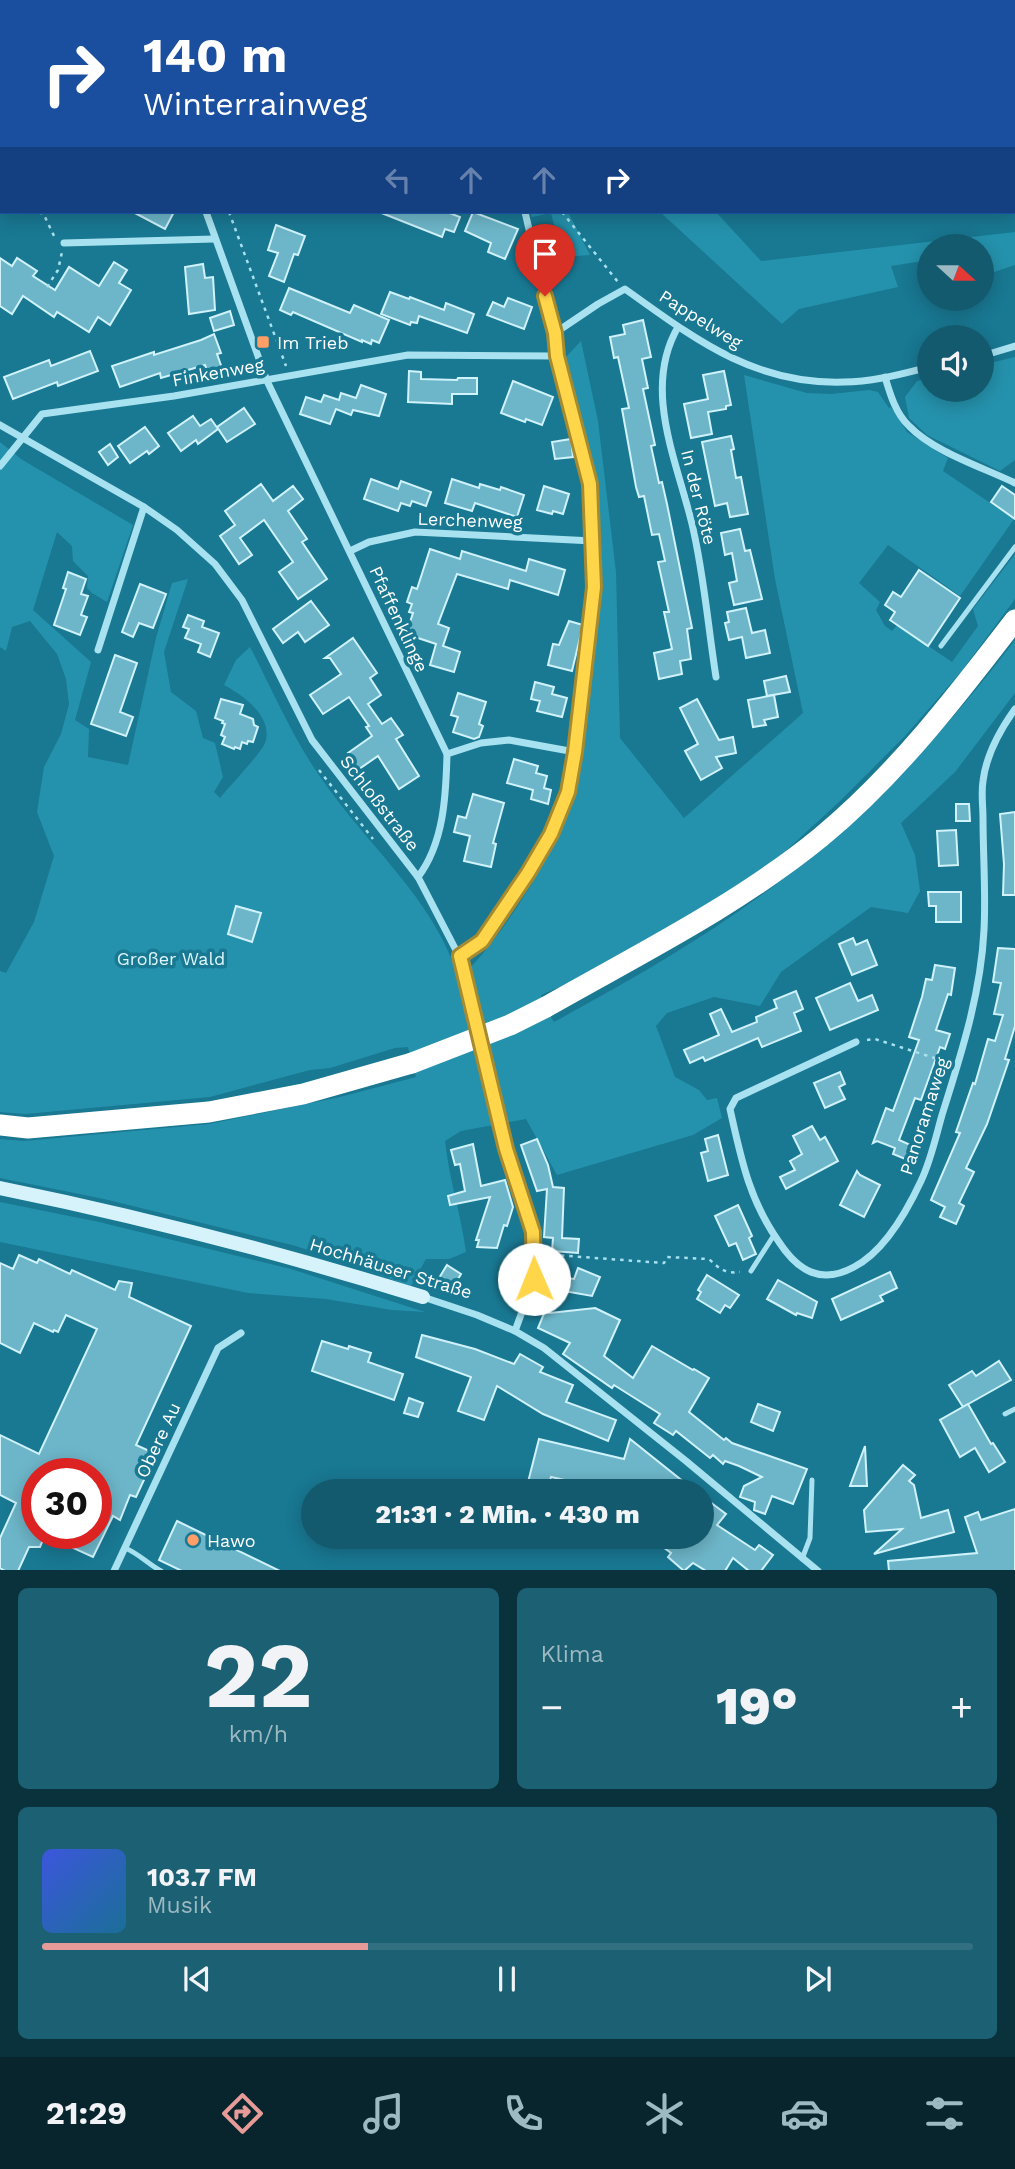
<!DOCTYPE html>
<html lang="de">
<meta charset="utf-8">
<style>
:root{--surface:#135a6e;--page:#1c6073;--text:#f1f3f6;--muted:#9db9c2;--line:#326f81;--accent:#e69b98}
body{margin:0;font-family:"Work Sans",sans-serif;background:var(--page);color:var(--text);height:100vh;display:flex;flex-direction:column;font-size:26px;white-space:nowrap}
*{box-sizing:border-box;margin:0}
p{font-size:23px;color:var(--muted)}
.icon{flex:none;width:38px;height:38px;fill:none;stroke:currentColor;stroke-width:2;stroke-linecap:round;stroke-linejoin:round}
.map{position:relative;height:1570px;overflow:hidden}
.side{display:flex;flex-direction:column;gap:18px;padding:18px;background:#0a323c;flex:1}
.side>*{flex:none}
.banner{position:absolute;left:0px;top:0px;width:1015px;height:214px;box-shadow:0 4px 18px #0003;background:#1a4fa0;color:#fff;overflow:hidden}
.needle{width:46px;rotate:111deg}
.fabs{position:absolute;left:917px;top:234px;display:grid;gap:14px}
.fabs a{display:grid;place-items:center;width:77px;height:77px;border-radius:50%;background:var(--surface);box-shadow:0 4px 18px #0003;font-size:35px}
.speed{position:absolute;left:21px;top:1458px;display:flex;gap:14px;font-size:35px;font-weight:700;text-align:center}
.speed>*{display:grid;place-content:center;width:91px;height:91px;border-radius:50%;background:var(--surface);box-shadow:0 4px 18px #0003;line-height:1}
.speed .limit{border:10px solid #d22;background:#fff;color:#111}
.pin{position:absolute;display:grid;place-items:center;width:60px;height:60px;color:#fff;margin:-72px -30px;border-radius:50% 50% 50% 0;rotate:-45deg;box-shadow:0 0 7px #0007}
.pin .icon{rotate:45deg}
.me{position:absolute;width:77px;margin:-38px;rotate:359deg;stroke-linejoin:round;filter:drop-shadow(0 0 5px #0008)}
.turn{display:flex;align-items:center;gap:24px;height:147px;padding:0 28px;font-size:32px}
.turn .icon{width:91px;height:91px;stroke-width:2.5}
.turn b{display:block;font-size:49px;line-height:60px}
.lanes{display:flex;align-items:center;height:66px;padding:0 28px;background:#0003;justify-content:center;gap:35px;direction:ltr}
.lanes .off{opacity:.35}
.big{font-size:52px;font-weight:800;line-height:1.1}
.side .tile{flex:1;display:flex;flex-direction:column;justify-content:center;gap:10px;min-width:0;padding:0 24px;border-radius:10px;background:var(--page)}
.side .dial{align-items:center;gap:0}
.dial b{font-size:91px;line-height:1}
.song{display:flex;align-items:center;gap:21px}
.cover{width:84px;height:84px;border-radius:10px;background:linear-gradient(135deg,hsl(230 70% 55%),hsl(200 70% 35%))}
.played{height:7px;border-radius:4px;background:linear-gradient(90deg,var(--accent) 35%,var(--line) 35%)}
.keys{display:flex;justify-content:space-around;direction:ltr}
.heat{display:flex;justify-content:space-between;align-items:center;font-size:38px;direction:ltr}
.side .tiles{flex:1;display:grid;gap:18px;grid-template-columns:1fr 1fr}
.tile:last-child{grid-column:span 2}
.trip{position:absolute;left:301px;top:1479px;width:413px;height:70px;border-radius:35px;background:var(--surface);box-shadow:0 4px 18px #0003;font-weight:800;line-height:70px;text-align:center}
.dock{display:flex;height:112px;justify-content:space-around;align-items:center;background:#08242c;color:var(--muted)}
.dock .icon{width:49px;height:49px}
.dock .active{color:var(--accent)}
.dock b{font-size:32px;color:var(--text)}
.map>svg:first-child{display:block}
</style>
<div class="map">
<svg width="1015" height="1571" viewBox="0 0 1015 1571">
<rect width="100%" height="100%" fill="#197892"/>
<g fill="#2592ad">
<path d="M530 212H568L590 255 562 257 551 213 532 217Z"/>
<path d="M660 212H716L761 261 1015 232V265L982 276V247H929V260L891 266 898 287 799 309 782 324Z"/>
<path d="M581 341 598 421 616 572 620 738 684 818 803 713 775 579 744 375 807 393 831 394 869 390 878 392 889 408 891 407 907 432 948 458 943 471 1014 519 960 596 888 545 859 583 880 602 876 610 885 626 892 631 897 625 952 662 978 626 973 609 1015 554V599L961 672 905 736 840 801 778 858 711 905 608 966 541 995 552 1019 554 1022C633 979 712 934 783 879 871 812 948 728 1015 640V693L955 772 901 823 915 855 920 891 908 913 871 907 781 972 760 1006 714 997 667 1013 656 1026 675 1077 699 1090 707 1100 717 1098 722 1118 693 1135 557 1175 526 1119 461 1131 445 1141C449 1179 461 1214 466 1252L449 1259H426L411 1286 296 1246 104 1199 0 1178V1139L24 1141 209 1124 340 1097 416 1077 408 1047 395 1048 330 1068 310 1070 210 1097 25 1114 0 1112V971L6 973 34 922 54 856 37 812 44 767 61 734 69 704 66 679 57 654 30 621 12 627 6 651 0 647V442L21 459 133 525 107 602 92 593 87 588 88 576 73 561 72 546 57 532 33 610 91 662 75 720 89 729 88 757 128 765 156 638 172 583 188 579 164 652 171 692 196 711 203 738 215 743 223 777 214 792 220 798C229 787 261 753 265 743 274 717 243 695 224 685L236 660 250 647C273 691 292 737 321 778 368 847 433 897 459 979 502 939 555 853 574 797 583 771 585 730 588 703 596 631 606 558 595 486 588 443 577 400 566 357Z"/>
<path d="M1015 357V460L1000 471 927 435 909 418 905 397 917 381 929 378V390H982V365Z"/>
<path d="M0 1202 99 1222 291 1269 425 1312 392 1310 326 1299 248 1293 0 1242Z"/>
</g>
<g fill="#6db6c9" stroke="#cff2fb" stroke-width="2" fill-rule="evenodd">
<path d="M133 212H174L165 229Z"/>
<path d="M379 212H447L460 217 454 232 445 229 442 237Z"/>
<path d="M473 212 518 229 505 259 488 252 491 243 465 231Z"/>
<path d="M276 225 305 236 298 255 294 254 284 282 269 276 278 253 268 250Z"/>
<path d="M0 258 12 266 17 258 37 271 33 276 55 290 69 267 99 286 114 262 127 270 119 283 131 290 110 325 98 317 89 332 57 312 54 317 23 296 12 314 0 306Z"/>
<path d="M203 264 205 278 213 277 215 310 189 314 185 267Z"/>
<path d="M289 288 350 313 354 305 389 320 379 343 372 340 371 344 362 340V342L293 312 291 315 280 310Z"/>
<path d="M390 292 409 299 410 297 444 310 446 303 474 314 467 333 419 316 417 323 411 322 410 325 381 314Z"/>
<path d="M508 298 532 307 524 329 487 315 493 302 504 307Z"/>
<path d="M230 311 234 325 214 331 210 318Z"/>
<path d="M643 320 651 357 642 359 648 388 643 389 655 445 651 446 659 483 662 482 667 504 692 628 687 629 691 659 680 661 682 674 659 679 654 653 672 649 664 612H669L658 562 665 561 659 534 652 535 644 496 639 497 636 487 622 409 629 408 618 357 614 358 610 337 625 334 623 325Z"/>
<path d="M214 334 221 353 217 354 224 374 211 379 205 365 161 378 160 373 120 387 112 366 154 352V355L201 340Z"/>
<path d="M90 351 98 371 58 386 57 382 13 399 4 377 49 360 51 366Z"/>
<path d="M409 371 421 372V379L457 380 458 378H477V394H452V404L408 402Z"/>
<path d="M724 371 731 405 726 406V409L708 412 712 434 691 438 684 404 708 399 703 375Z"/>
<path d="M513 381 553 397 542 425 526 419 525 422 501 413Z"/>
<path d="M361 385 386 394 379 416 353 410 351 415 336 409 330 424 300 414 306 397 321 402 324 395 339 400 341 393 356 398Z"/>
<path d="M244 408 255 424 227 442 217 427Z"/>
<path d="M193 416 200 426 211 419 218 429 198 444 196 440 181 451 168 433Z"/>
<path d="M145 427 159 446 149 454 147 451 130 463 118 446Z"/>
<path d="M731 436 734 449 731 450 736 478 741 477 748 514 730 517 727 503 715 506 702 442Z"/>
<path d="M571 439 573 457 555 459 552 442Z"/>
<path d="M110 444 118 457 108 465 99 452Z"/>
<path d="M371 479 398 489 401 481 431 492 426 506 412 501 410 506 401 503 398 511 364 499Z"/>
<path d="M452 479 479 488 480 484 500 490 501 487 524 495 517 517 475 503 472 511 445 503Z"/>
<path d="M261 484 273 501 293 486 303 499 288 511 307 539 302 542 327 579 298 599 279 572 293 562 264 520 240 538 252 555 239 564 220 536 235 525 225 511Z"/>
<path d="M544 486 569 494 563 514 553 511 552 514 537 510Z"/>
<path d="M1002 486 1015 495V519L991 502Z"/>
<path d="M740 529 745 551 750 550 762 599 734 605 729 583 737 581 732 553 725 555 721 533Z"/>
<path d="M430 549 460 559 462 551 526 571 529 559 565 570 558 595 510 580 508 589 457 574 438 624 449 628 443 646 460 652 454 672 430 665 436 644 406 634 413 613 409 612 412 604 407 602 412 587 417 589Z"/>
<path d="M919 570 960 598 928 646 890 620 895 612 885 605 893 592 901 597Z"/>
<path d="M68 572 86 579 81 594 88 596 81 615 87 617 80 635 54 625 66 589 63 588Z"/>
<path d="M140 584 166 594 153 628 139 623 133 637 122 632Z"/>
<path d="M311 601 329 625 305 642 298 632 283 643 273 629Z"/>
<path d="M746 608 752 633 765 630 770 653 746 658 742 637 729 640 725 623 729 622 727 612Z"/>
<path d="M188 615 204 621 202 627 219 633 210 657 198 652 201 644 185 638 189 629 183 627Z"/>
<path d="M569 621 583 625 572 671 548 665 553 644 559 645Z"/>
<path d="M353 638 377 673 370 678 381 695 368 704 382 724 391 718 403 735 396 739 419 776 399 789 378 756 359 769 348 753 372 736 366 727 369 726 349 697 323 714 310 695 341 674 330 658H325Z"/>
<path d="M115 655 137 663 120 712 133 717 126 736 91 724Z"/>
<path d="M786 676 790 692 767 696 764 681Z"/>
<path d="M535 682 554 687 552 694 567 698 562 717 537 711 540 701 531 699Z"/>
<path d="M458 693 486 702 479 724 483 726 479 737 474 739 453 732 458 717 451 715Z"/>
<path d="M774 695 778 717 764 720 766 725 753 727 748 700Z"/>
<path d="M221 699 243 705 240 714 253 719 254 725 258 727 253 742 248 741 247 744 242 742 240 749 235 747 234 749 222 744 225 737 221 735 225 724 222 723 223 721 215 718Z"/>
<path d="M697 699 719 740 733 737 736 753 716 757 722 768 701 780 685 751 698 744 680 708Z"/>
<path d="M514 759 538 766 536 773 547 776 544 788 551 790 548 804 531 799 533 790 507 783Z"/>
<path d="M473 794 504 803 493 843 496 844 491 867 464 861 470 836 454 832 458 816 466 818Z"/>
<path d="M956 804H969L970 821H956Z"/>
<path d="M1015 812V895H1003L1004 864 1000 814Z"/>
<path d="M956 830 958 865 939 866 937 831Z"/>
<path d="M928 892H961V922H936V906H929Z"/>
<path d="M236 906 261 913 252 942 228 934Z"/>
<path d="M853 938 856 945 867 940 877 965 852 975 839 944Z"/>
<path d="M998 948 1015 949V1026L1005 1059 1009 1060 987 1124 966 1168 974 1172 959 1203 964 1206 956 1224 940 1217 945 1207 931 1200 960 1133 956 1132 973 1083 975 1084 988 1039 995 1041 1003 1015 994 1014 1001 983 993 982Z"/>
<path d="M935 965 955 968 951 995 948 994 936 1030 950 1034 945 1049 940 1047 921 1100 915 1098 899 1140 915 1147 910 1161 893 1154 895 1148 877 1141 873 1143 886 1108 893 1111 919 1040 909 1037 922 997 926 979 932 980Z"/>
<path d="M850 983 858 1001 872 995 878 1010 830 1030 816 998Z"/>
<path d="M796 991 803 1009 794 1013 801 1031 762 1047 758 1038 705 1061 703 1057 690 1063 684 1050 719 1035 710 1014 721 1009 732 1032 757 1022 756 1017 777 1008 774 1000Z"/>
<path d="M840 1072 845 1084 839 1087 845 1099 825 1108 814 1083Z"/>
<path d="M812 1126 820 1140 825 1137 838 1161 786 1189 780 1177 795 1170 790 1161 802 1154 793 1136Z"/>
<path d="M718 1135 728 1175 708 1181 701 1153 708 1151 705 1139Z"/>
<path d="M537 1139 548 1165 553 1187 564 1188 562 1238 579 1239 578 1253 552 1251 553 1238 544 1237 547 1189 537 1191 521 1145Z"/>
<path d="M473 1144 481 1186 505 1180 513 1207 507 1226 504 1225 497 1248 477 1247 479 1240H476L490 1197 450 1205 448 1196 465 1191 460 1164 455 1165 451 1150Z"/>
<path d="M857 1171 860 1175 880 1185 864 1217 840 1205Z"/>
<path d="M738 1205 752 1236 749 1238 756 1254 743 1260 736 1243 729 1246 715 1216Z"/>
<path d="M19 1255 37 1263 39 1259 70 1274 72 1270 115 1290 119 1281 132 1283 129 1297 191 1326 136 1445 156 1454 136 1497 130 1495 120 1520 113 1516 93 1557 45 1535 40 1547H29L18 1571H5L0 1568V1538L16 1503 0 1495V1435L39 1454 97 1329 66 1315 58 1332 54 1330 53 1332 34 1323 20 1353 0 1343V1263L13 1269ZM37 1474H96V1533H37Z"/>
<path d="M447 1265 461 1274 454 1286 439 1278Z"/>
<path d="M578 1268 600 1277 592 1296 541 1287 543 1275 574 1279Z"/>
<path d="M890 1272 897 1288 880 1296 883 1301 841 1320 832 1299Z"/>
<path d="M707 1275 739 1295 730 1308 725 1305 720 1313 697 1299 701 1292 698 1290Z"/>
<path d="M778 1280 817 1302 812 1318 797 1313 796 1315 767 1299Z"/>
<path d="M595 1308 620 1320 604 1356 633 1378 652 1346 693 1370 694 1369 709 1378 689 1412 724 1440 726 1438 732 1443 807 1469 793 1504 772 1496 765 1514 754 1510 755 1502 740 1497 744 1486 762 1477 739 1466 725 1461 723 1464 713 1455 710 1458 676 1431 673 1435 654 1423 660 1414 614 1385 612 1388 563 1354 570 1343 538 1328 545 1311 550 1313Z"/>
<path d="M422 1335 475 1349 514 1364 520 1354 543 1367 540 1372 573 1385 566 1402 616 1420 608 1441 543 1414 497 1386 484 1420 458 1411 471 1377 416 1357Z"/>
<path d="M322 1341 348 1349 349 1346 371 1353 368 1362 403 1374 394 1400 312 1371Z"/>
<path d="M999 1361 1011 1380 963 1407 949 1385 972 1371 976 1376Z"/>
<path d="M409 1398 423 1403 418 1417 404 1413Z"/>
<path d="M758 1404 780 1412 773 1431 751 1422Z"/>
<path d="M968 1404 991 1444 993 1443 1005 1462 989 1472 975 1448 960 1457 940 1420Z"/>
<path d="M539 1439 624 1459 630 1439 685 1483 678 1491H612L578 1480V1483L551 1477 547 1491 527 1486Z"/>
<path d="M865 1446 867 1486H850Z"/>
<path d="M903 1465 915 1475 909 1481 914 1485 921 1518 948 1510 954 1532 874 1554 902 1529 866 1532 864 1510Z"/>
<path d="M710 1502 726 1514 717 1525 755 1550 759 1545 773 1555 761 1571H749L733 1558 725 1571H706L693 1563 684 1571 668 1557 671 1553 648 1536H702V1513Z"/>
<path d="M1015 1509V1571H889L888 1561 977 1553 965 1517 978 1512 981 1520Z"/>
<path d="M177 1521 280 1571H182L159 1560Z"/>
</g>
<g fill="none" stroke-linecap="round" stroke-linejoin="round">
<g stroke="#a8e1ef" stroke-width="2.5" stroke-dasharray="3.5 5" stroke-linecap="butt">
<path d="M200 2V0"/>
<path d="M0 188 2 189"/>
<path d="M39 212 44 215 55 238"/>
<path d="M229 212 286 366"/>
<path d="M562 212 618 282"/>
<path d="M47 287 58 270 62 252"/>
<path d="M319 770 373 839"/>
<path d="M867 1040 875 1039 947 1062"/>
<path d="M544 1257 554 1255 664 1263 667 1257 709 1259C720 1269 725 1274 740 1272"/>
</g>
<g stroke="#a8e1ef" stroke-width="5">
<path d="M941 646 1015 547"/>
<path d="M751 1271 774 1235"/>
<path d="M1005 1414 1015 1409"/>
<path d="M125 1548C138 1553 148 1564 161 1571"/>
<path d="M802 1559 810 1538 812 1480"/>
</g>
<g stroke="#a8e1ef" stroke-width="7">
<path d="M438 0 439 2"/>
<path d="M175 2V0"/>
<path d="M206 212 267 381 447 754C446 795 444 843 418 877"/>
<path d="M64 243 214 239"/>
<path d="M678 327C642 389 677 461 692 524 704 574 708 627 716 677"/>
<path d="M555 333 598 304 625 289C695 339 754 385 844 382 873 382 901 374 929 367"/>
<path d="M982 356 1015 346"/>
<path d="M885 377C890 394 896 414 909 426 934 452 982 467 1015 483"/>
<path d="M0 425 144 507 177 530 215 564 242 600 312 740 418 877 459 956 506 1149 533 1232 534 1279 515 1331"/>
<path d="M0 466 42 414 174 396 408 355 557 356"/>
<path d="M350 551 369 542 415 532 593 541"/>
<path d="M98 650 144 507"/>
<path d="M447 754 481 743 509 740 575 752"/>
<path d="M459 956 482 941 528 873 551 834 568 792 575 752 594 587 590 484 557 356 555 333 540 277 525 212"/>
<path d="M856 1042 736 1098 730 1109C741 1158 749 1200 779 1242 798 1271 821 1285 854 1267 885 1251 907 1211 921 1181 931 1160 936 1136 942 1115 961 1055 981 993 984 930 986 893 983 855 983 818 983 806 981 793 983 781 986 756 1000 730 1015 709"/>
<path d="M423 1297 477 1315 515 1331 544 1348 686 1461 818 1571"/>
<path d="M114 1571 218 1348 241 1333"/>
</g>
<path stroke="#d6f3fb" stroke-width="14" d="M0 1188C143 1217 284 1254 423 1297"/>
<g stroke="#fff" stroke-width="21">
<path d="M546 1007C639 954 738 905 821 837 896 775 956 697 1015 620"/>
<path d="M0 1125 28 1128 209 1112 303 1094 412 1063"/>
</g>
<path stroke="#fff" stroke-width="21" d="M412 1063 510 1025 546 1007"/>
</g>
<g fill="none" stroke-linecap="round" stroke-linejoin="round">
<g stroke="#a68a30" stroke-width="18">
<path id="route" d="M534 1279 533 1232 506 1149 460 956 482 941 528 873 551 834 568 792 575 752 594 587 590 484 557 356 555 333 545 296"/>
</g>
<use href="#route" stroke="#ffd54a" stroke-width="12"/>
</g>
<g fill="#ff9e67" stroke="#197892" stroke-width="2.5">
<rect x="256" y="335" width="14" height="14" rx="3.5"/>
<circle cx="193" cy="1540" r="7"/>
</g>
<g text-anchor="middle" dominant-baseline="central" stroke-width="7" stroke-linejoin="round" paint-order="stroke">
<g font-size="18" fill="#fff" stroke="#197892">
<text transform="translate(701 319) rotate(32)">Pappelweg</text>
<text transform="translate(218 372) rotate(-10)">Finkenweg</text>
<text transform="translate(699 497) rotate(76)">In der Röte</text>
<text transform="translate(470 520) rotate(2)">Lerchenweg</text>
<text transform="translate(399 619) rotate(65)">Pfaffenklinge</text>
<text transform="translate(380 803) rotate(52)">Schloßstraße</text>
<text transform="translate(924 1116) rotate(-72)">Panoramaweg</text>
<text transform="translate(391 1268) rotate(17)">Hochhäuser Straße</text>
<text transform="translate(158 1440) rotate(-65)">Obere Au</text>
</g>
<g font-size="18" fill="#fff" stroke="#197892" text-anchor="start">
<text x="277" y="342">Im Trieb</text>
<text x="207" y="1540">Hawo</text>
</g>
<g font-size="18" fill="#ddf6fc" stroke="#197892">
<text x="171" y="958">Großer Wald</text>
</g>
</g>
</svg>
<div class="fabs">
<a><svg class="needle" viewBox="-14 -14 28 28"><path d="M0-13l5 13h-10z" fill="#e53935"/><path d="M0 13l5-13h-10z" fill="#9db9c2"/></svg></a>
<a><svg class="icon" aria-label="sound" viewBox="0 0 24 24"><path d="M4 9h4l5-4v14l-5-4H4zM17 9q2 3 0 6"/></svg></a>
</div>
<div class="speed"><div class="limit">30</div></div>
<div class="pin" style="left:545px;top:296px;background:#d93025"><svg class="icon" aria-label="arrive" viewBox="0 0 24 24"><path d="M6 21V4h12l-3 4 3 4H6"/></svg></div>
<svg class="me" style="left:534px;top:1279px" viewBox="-20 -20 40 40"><circle r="19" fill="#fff"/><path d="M0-13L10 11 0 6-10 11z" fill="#ffd54a"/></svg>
<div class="trip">21:31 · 2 Min. · 430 m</div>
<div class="banner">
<div class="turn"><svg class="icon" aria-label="right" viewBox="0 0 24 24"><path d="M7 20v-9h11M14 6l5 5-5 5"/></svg><div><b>140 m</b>Winterrainweg</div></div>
<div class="lanes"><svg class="icon off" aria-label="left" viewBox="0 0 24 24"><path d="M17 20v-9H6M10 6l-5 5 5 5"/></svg><svg class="icon off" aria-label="ahead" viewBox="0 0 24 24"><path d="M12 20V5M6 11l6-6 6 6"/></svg><svg class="icon off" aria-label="ahead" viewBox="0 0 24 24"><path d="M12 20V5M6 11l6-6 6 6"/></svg><svg class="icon" aria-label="right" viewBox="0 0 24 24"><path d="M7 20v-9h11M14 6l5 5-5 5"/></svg></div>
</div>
</div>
<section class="side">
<div class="tiles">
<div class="tile dial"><b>22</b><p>km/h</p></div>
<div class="tile"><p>Klima</p>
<div class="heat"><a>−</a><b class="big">19°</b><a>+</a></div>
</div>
<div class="tile">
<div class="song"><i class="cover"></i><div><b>103.7 FM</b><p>Musik</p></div></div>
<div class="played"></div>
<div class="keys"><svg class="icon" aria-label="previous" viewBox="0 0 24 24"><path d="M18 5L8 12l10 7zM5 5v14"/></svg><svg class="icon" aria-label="pause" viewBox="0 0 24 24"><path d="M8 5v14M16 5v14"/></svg><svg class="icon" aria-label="next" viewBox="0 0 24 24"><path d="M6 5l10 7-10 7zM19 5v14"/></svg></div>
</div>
</div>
</section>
<nav class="dock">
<b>21:29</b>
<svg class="icon active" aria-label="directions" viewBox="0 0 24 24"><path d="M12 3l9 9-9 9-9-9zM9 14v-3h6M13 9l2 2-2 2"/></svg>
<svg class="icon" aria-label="music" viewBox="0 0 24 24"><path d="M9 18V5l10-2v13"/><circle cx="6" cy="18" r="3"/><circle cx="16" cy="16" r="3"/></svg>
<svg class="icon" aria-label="phone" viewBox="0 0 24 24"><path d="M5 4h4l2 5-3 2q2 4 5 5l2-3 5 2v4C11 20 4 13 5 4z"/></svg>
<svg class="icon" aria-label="climate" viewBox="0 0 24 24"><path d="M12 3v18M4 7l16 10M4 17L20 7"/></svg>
<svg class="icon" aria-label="car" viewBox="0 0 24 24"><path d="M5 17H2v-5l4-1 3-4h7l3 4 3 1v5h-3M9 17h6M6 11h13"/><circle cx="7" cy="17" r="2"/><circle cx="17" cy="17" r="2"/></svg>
<svg class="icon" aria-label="filters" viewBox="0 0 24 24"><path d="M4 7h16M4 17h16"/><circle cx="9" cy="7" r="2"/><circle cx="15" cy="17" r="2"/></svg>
</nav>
